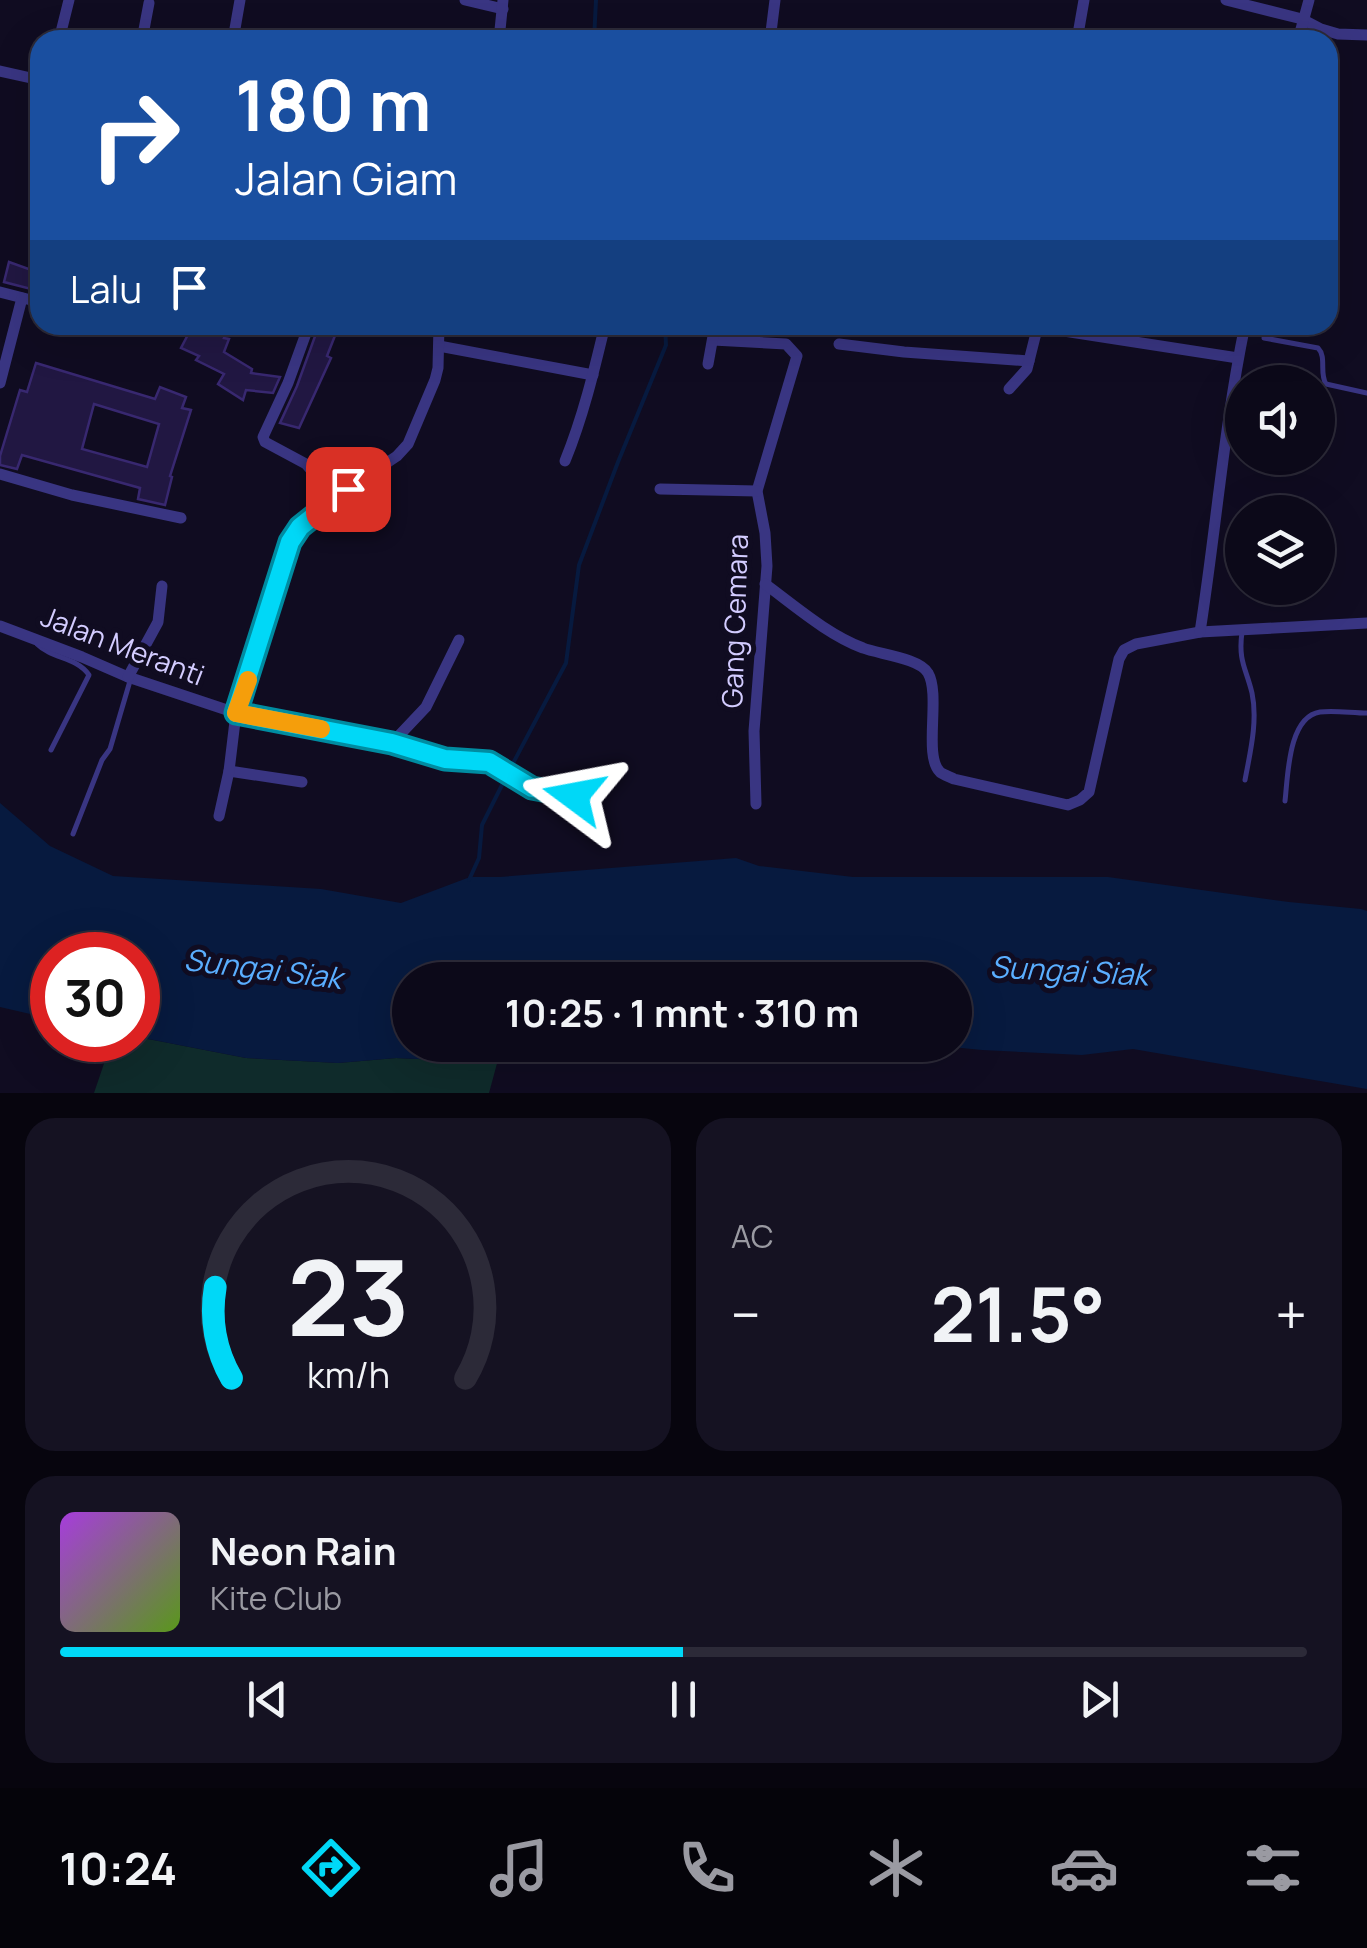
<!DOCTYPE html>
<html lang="id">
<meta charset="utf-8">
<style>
:root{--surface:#0c0919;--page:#151222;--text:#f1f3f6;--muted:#9a9aa2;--line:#2c2a38;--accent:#00d8f7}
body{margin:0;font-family:Manrope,sans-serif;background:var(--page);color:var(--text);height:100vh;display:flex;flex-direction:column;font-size:38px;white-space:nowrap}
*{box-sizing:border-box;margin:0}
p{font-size:32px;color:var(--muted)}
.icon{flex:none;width:55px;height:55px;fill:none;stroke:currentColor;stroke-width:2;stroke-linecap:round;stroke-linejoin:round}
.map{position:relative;height:1093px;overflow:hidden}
.panel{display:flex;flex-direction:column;gap:25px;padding:25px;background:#07050e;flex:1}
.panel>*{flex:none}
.banner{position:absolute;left:30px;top:30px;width:1308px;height:305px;border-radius:30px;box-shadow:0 10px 40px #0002,0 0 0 2px var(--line);background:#1a4fa0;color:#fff;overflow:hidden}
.tools{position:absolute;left:1225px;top:365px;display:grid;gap:20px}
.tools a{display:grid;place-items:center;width:110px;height:110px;border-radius:50%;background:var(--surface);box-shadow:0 10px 40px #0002,0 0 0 2px var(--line);font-size:50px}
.speed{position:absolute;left:30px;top:932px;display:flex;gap:20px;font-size:50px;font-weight:700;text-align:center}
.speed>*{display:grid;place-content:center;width:130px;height:130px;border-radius:50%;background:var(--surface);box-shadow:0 10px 40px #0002,0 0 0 2px var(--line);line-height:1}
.speed .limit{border:15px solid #d22;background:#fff;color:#111}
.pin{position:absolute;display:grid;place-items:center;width:85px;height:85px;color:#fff;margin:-42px;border-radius:20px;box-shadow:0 5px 15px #0006}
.me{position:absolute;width:110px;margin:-55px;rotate:283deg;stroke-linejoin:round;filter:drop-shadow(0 0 8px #0008)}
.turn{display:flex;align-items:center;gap:35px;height:210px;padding:0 40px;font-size:45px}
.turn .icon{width:130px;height:130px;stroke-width:2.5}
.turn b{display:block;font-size:70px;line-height:85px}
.then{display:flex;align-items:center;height:95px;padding:0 40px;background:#0003;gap:20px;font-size:38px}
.big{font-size:75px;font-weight:700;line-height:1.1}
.panel .widget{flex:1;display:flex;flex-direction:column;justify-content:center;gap:15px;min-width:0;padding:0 35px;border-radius:30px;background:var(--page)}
.panel .dial{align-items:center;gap:0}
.dial svg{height:260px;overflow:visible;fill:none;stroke:var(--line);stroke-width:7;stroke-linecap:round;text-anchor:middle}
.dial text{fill:var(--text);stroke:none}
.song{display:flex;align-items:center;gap:30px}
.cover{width:120px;height:120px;border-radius:15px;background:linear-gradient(135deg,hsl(280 70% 55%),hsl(90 70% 35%))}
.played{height:10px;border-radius:5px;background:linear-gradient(90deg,var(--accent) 50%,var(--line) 50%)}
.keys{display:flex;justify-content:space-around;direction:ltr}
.heat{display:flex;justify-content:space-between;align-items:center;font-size:55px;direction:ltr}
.panel .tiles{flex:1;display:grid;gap:25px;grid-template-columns:1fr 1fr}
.widget:last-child{grid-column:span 2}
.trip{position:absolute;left:392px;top:962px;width:580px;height:100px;border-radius:50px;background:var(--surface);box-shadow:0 10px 40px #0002,0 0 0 2px var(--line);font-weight:700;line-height:100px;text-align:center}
.dock{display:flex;height:160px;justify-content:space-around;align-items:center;background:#05040a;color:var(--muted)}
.dock .icon{width:70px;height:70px}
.dock .selected{color:var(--accent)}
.dock b{font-size:45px;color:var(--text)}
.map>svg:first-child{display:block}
</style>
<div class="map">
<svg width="1367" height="1093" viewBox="0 0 1367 1093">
<rect width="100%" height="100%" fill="#100c21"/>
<path fill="#0f2b2b" d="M138 1037 246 1058 338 1063 396 1058 439 1060 502 1045 489 1093H94L112 1040H138Z"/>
<path fill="#071a3f" d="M0 803 50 846 113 876 321 889 401 903 470 877H500L736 858 759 866 853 877H1108L1289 902 1361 909 1367 911V1089L1133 1049 1082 1055 982 1050 931 1045H955V980H410V1045H501L439 1060 396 1058 338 1063 246 1058 138 1037V955H52V1019L0 1007Z"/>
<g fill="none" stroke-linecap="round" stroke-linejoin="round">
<g stroke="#071a3f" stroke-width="4">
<path d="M594 40 596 0"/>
<path d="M510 769 566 663 579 565 618 462 666 345 665 325"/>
<path d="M469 880 479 858 482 825 506 777"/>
</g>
</g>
<g fill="#211742" stroke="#382870" stroke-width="2.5" fill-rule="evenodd">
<path d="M9 262 40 273 38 286 31 289 4 282Z"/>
<path d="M193 325H230L224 338 229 339 224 352 252 369 251 373 280 377 273 393 246 390 243 400 218 384 224 374 196 360 199 356 181 348Z"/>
<path d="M318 328 336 333 327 356 331 358 299 428 280 423 297 386Z"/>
<path d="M36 363 155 399 160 387 186 397 182 408 191 410 170 476 172 477 165 505 138 499 140 488 22 455 17 469 0 465V456L20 390 27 392ZM94 404 159 424 147 467 82 449Z"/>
</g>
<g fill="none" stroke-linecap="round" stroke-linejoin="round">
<g stroke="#393582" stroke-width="5">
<path d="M1264 338 1318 348C1327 357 1319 373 1326 384L1367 393"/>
<path d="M1242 632C1238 661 1246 668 1252 693 1258 721 1250 753 1245 780"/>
<path d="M37 644C52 659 77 657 89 675L51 750"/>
<path d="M1285 801C1288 776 1288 717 1320 712 1334 710 1352 713 1367 713"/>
<path d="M73 834 102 760 110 749 130 681"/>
</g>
<g stroke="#393582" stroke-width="11">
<path d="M465 0 503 9"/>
<path d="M1226 0 1302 19 1321 29 1338 34 1367 35"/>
<path d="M59 40 69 0"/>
<path d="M142 40 149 3"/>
<path d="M233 40 240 0"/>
<path d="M499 40 503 0"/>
<path d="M770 40 775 0"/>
<path d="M1077 40 1084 0"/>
<path d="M1298 40 1309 0"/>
<path d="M0 71 40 80"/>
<path d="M0 292 31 300 40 295"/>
<path d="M309 325 288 383 263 437 265 442 306 464 336 499"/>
<path d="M1038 327 1238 358"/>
<path d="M713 340 786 344 797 356 757 491 765 533 767 566 754 731 756 804"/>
<path d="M839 344 904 352 1029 361"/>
<path d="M439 346 593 375"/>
<path d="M708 364 715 325"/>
<path d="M0 383 22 298"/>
<path d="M1009 389 1027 369 1038 325"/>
<path d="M565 461C583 417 594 371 605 325"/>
<path d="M0 474 72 495 181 518"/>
<path d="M660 489 757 491"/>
<path d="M765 584C795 606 828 635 863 648 878 654 920 658 928 673 941 695 923 756 940 772 942 774 950 777 954 779L1068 805 1080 800 1089 792 1119 659 1124 650 1136 644 1200 632 1367 623"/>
<path d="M0 626 82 657 128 677 236 713 392 743 445 759 489 762 532 788 574 795"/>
<path d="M1200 632C1216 530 1224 426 1245 325"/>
<path d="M128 677 158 622 162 586"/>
<path d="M392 743 426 707 459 640"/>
<path d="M229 771 302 782"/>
<path d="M219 816 229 771 236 713 290 542 308 521 348 489 397 456 408 444 435 380 438 368 439 325"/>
</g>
</g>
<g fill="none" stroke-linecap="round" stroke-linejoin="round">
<g stroke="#008ca1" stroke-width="25">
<path id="route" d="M348 489 300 527 290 542 236 713 392 743 445 759 489 762 532 788 574 796"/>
</g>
<use href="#route" stroke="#00d8f7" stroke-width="18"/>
<path stroke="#f59e0b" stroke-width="18" d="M248 680 236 713 321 729"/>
</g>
<g text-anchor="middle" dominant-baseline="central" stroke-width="10" stroke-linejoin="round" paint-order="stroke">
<g font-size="28" fill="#d3ccff" stroke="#100c21">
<text transform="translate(734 621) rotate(-88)">Gang Cemara</text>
<text transform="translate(123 645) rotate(21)">Jalan Meranti</text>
</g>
<g font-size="30" font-style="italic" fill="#5aaeff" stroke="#100c21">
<text transform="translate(263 968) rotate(7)">Sungai Siak</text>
<text transform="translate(1069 970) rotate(3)">Sungai Siak</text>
</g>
</g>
</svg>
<div class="tools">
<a><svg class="icon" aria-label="sound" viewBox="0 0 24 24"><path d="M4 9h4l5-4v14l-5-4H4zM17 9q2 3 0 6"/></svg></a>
<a><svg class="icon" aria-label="layers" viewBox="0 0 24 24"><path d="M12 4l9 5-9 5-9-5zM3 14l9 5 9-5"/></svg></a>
</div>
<div class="speed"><div class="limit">30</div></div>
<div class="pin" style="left:348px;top:489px;background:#d93025"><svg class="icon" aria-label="arrive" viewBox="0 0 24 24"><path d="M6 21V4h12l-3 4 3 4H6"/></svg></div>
<svg class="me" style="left:574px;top:796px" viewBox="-20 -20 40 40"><path d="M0-17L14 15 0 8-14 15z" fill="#00d8f7" stroke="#fff" stroke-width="4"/></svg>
<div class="trip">10:25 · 1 mnt · 310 m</div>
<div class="banner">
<div class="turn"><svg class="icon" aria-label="right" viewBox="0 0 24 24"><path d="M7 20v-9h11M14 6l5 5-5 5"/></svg><div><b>180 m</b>Jalan Giam</div></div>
<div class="then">Lalu<svg class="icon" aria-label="arrive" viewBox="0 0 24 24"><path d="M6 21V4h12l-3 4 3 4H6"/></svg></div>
</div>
</div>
<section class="panel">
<div class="tiles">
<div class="widget dial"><svg viewBox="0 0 100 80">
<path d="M14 69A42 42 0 1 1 86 69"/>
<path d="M14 69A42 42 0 0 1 9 41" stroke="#00d8f7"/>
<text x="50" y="56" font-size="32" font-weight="700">23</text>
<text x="50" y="72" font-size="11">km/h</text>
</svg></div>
<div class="widget"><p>AC</p>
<div class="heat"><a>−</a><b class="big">21.5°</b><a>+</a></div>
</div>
<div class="widget">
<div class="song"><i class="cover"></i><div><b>Neon Rain</b><p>Kite Club</p></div></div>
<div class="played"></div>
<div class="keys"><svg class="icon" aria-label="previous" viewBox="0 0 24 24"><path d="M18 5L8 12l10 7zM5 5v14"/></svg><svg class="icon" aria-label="pause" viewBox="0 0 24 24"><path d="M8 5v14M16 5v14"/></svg><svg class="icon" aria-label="next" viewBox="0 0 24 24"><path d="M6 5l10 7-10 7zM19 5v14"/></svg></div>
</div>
</div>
</section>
<nav class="dock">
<b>10:24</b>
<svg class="icon selected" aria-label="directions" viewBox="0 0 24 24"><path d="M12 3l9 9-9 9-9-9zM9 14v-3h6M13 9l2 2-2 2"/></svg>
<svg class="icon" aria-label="music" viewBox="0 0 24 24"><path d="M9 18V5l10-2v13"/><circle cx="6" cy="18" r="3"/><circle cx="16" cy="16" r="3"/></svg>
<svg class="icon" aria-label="phone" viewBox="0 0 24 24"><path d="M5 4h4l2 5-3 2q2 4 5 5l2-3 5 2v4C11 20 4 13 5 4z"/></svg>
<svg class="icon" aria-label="climate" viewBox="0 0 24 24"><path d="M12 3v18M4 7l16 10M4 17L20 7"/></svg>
<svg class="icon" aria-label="car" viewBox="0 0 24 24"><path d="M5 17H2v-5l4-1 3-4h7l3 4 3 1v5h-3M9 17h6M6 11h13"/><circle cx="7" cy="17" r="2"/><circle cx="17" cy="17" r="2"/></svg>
<svg class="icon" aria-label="filters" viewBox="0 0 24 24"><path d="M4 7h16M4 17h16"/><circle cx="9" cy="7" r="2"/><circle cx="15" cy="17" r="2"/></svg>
</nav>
